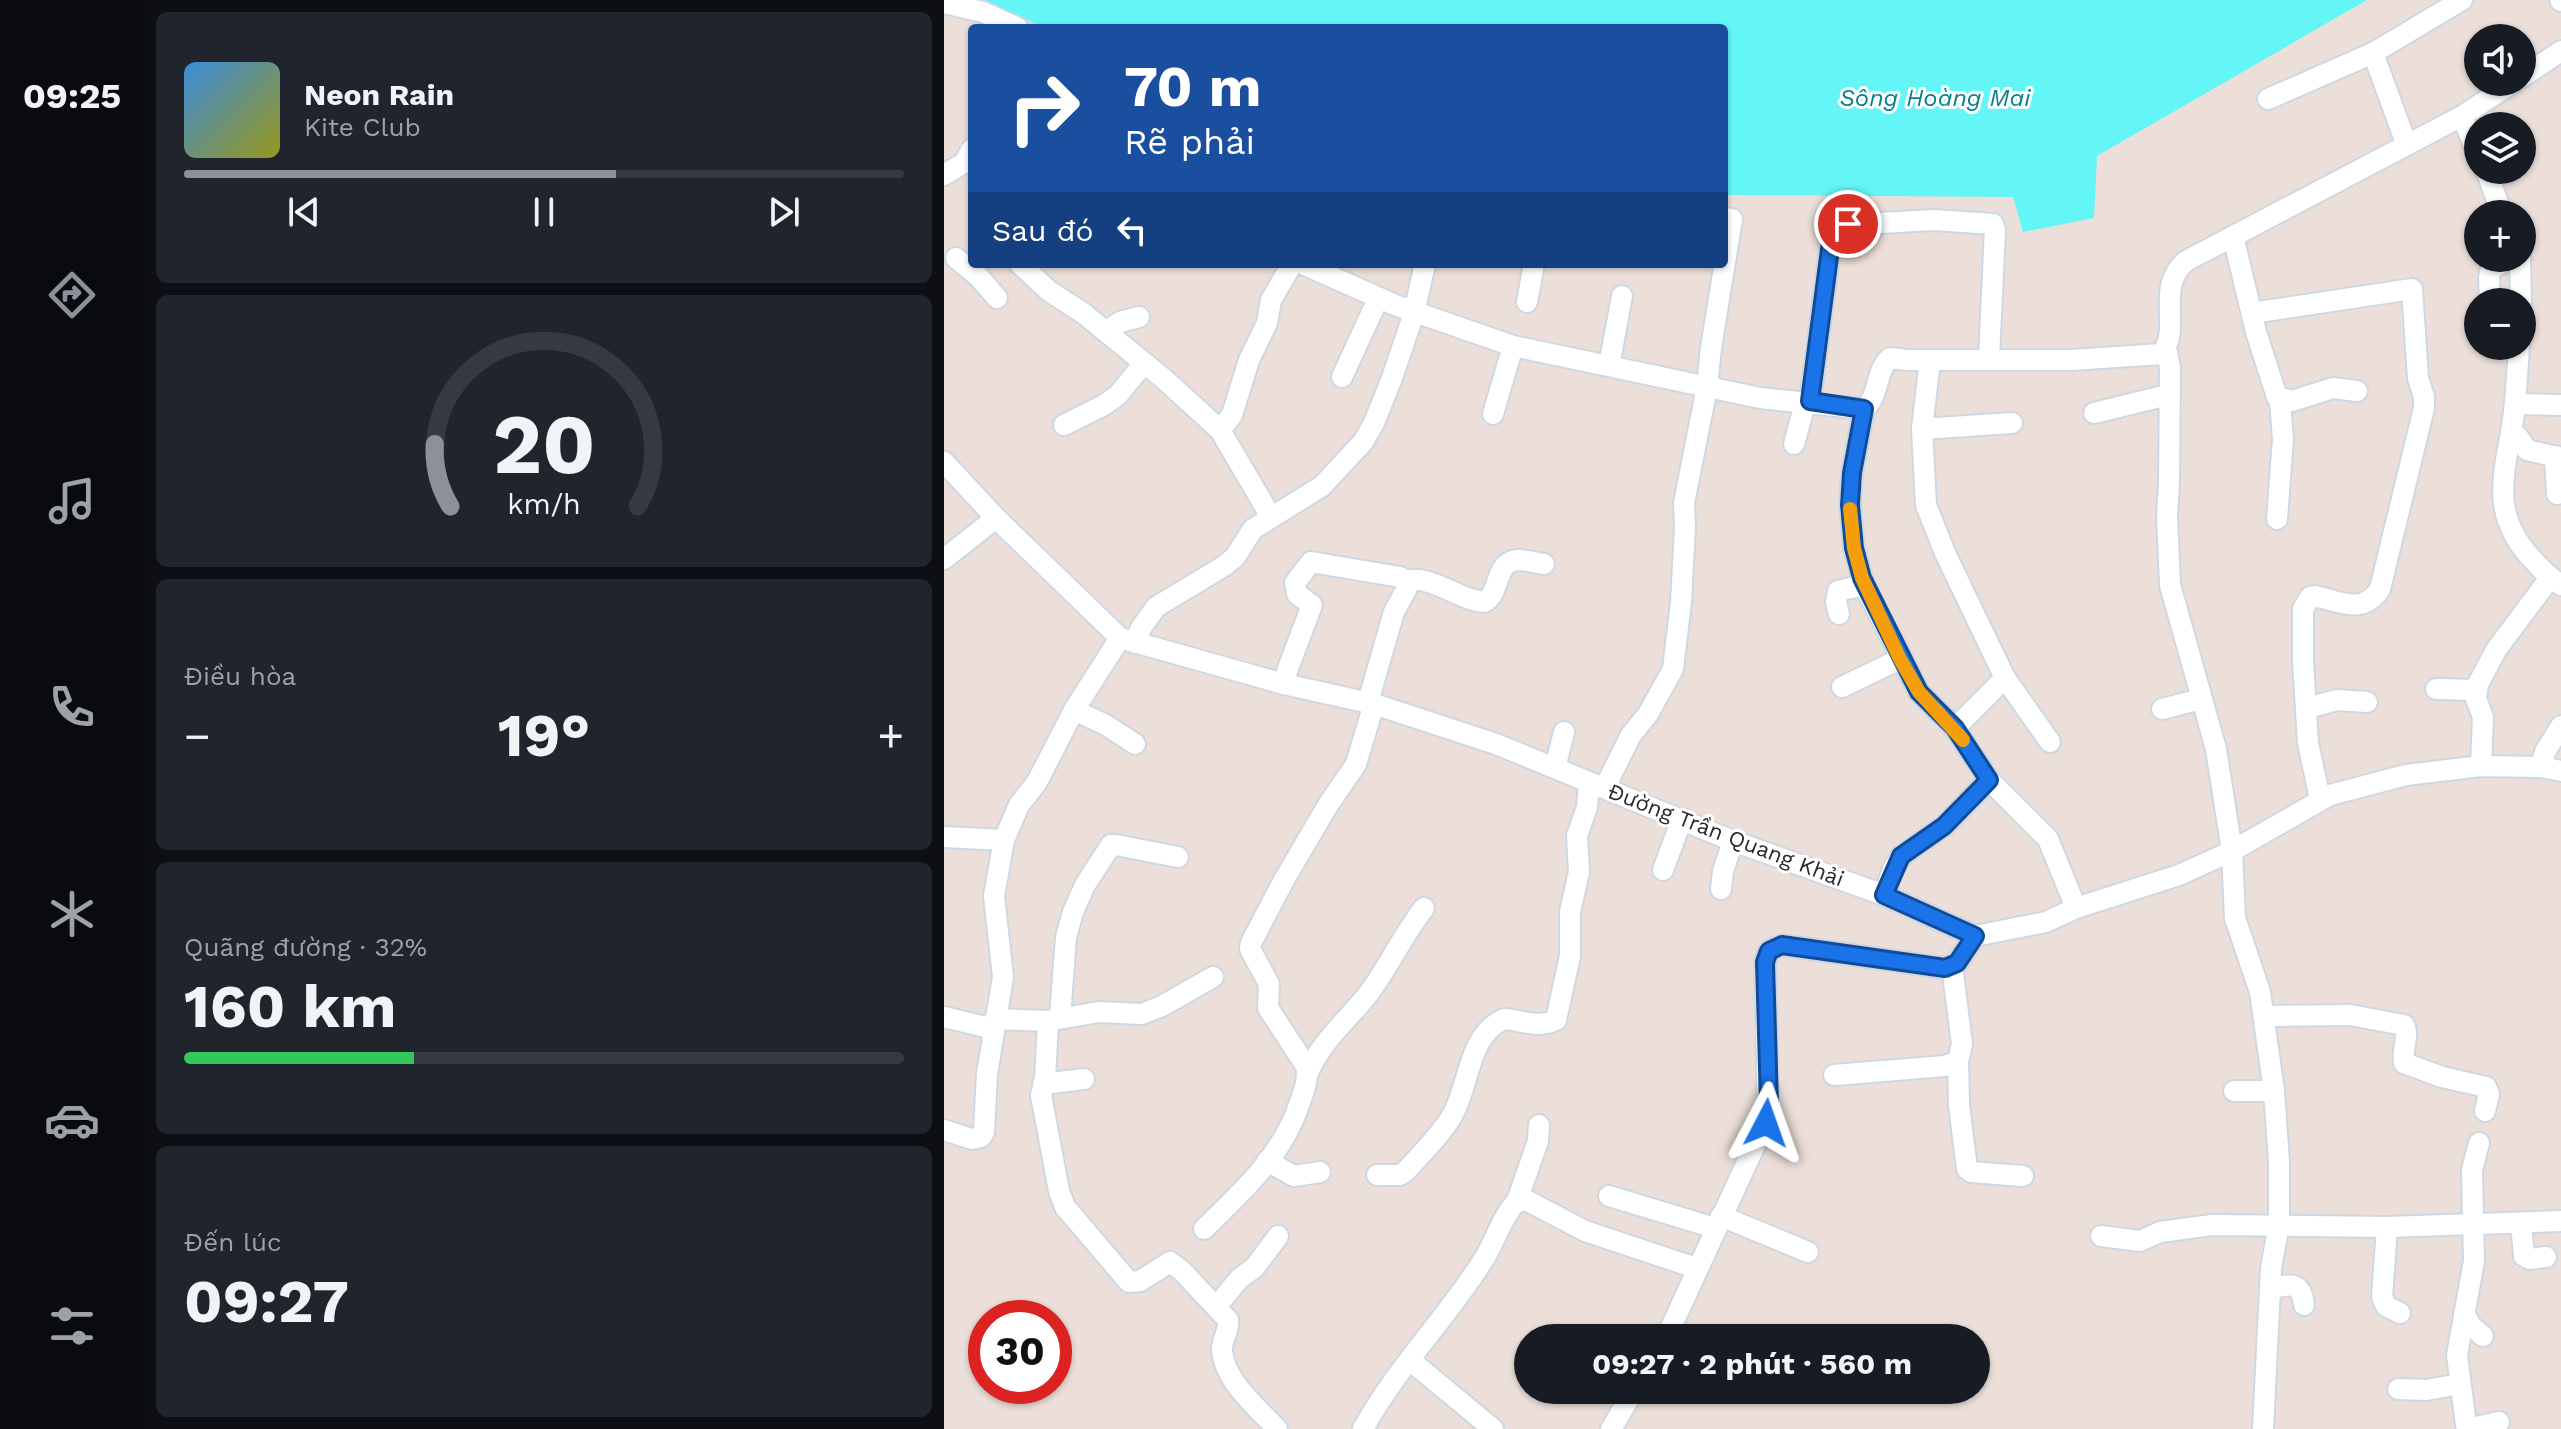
<!DOCTYPE html>
<html lang="vi">
<meta charset="utf-8">
<style>
:root{--surface:#171b24;--page:#20242c;--text:#f1f3f6;--muted:#9ea1a6;--line:#363941;--accent:#8c9099}
body{margin:0;font-family:"Work Sans",sans-serif;background:var(--page);color:var(--text);height:100vh;display:flex;flex-direction:column;font-size:30px;white-space:nowrap}
*{box-sizing:border-box;margin:0}
p{font-size:26px;color:var(--muted)}
.icon{flex:none;width:44px;height:44px;fill:none;stroke:currentColor;stroke-width:2;stroke-linecap:round;stroke-linejoin:round}
.map{position:relative;flex:1;overflow:hidden}
.sheet{display:flex;flex-direction:column;gap:12px;padding:12px;background:#0d0f14;width:800px}
.sheet>*{flex:none}
.top-card{position:absolute;left:24px;top:24px;width:760px;height:244px;border-radius:8px;box-shadow:0 2px 6px #0004;background:#1a4fa0;color:#fff;overflow:hidden}
.controls{position:absolute;left:1520px;top:24px;display:grid;gap:16px}
.controls a{display:grid;place-items:center;width:72px;height:72px;border-radius:50%;background:var(--surface);box-shadow:0 2px 6px #0004;font-size:40px}
.speed{position:absolute;left:24px;top:1300px;display:flex;gap:16px;font-size:40px;font-weight:700;text-align:center}
.speed>*{display:grid;place-content:center;width:104px;height:104px;border-radius:50%;background:var(--surface);box-shadow:0 2px 6px #0004;line-height:1}
.speed .limit{border:12px solid #d22;background:#fff;color:#111}
.pin{position:absolute;display:grid;place-items:center;width:68px;height:68px;color:#fff;margin:-34px;border:4px solid #fff;border-radius:50%;box-shadow:0 2px 8px #0007}
.me{position:absolute;width:88px;margin:-44px;rotate:4deg;stroke-linejoin:round;filter:drop-shadow(0 0 6px #0008)}
.turn{display:flex;align-items:center;gap:28px;height:168px;padding:0 24px;font-size:36px}
.turn .icon{width:104px;height:104px;stroke-width:2.5}
.turn b{display:block;font-size:56px;line-height:68px}
.then{display:flex;align-items:center;height:76px;padding:0 24px;background:#0003;gap:16px;font-size:30px}
.big{font-size:60px;font-weight:700;line-height:1.1}
.sheet .widget{flex:1;display:flex;flex-direction:column;justify-content:center;gap:12px;min-width:0;padding:0 28px;border-radius:12px;background:var(--page)}
.sheet .dial{align-items:center;gap:0}
.dial svg{height:208px;overflow:visible;fill:none;stroke:var(--line);stroke-width:7;stroke-linecap:round;text-anchor:middle}
.dial text{fill:var(--text);stroke:none}
.song{display:flex;align-items:center;gap:24px}
.cover{width:96px;height:96px;border-radius:12px;background:linear-gradient(135deg,hsl(210 70% 55%),hsl(60 70% 35%))}
.played{height:8px;border-radius:4px;background:linear-gradient(90deg,var(--accent) 60%,var(--line) 60%)}
.keys{display:flex;justify-content:space-around;direction:ltr}
.heat{display:flex;justify-content:space-between;align-items:center;font-size:44px;direction:ltr}
.charge{height:12px;border-radius:6px;background:linear-gradient(90deg,#34c759 32%,var(--line) 0)}
.trip{position:absolute;left:570px;top:1324px;width:476px;height:80px;border-radius:40px;background:var(--surface);box-shadow:0 2px 6px #0004;font-weight:700;line-height:80px;text-align:center}
main{display:flex;flex:1;min-height:0}
.tab-bar{display:flex;flex-direction:column;width:144px;justify-content:space-around;align-items:center;background:#090b0e;color:var(--muted)}
.tab-bar .icon{width:56px;height:56px}
.tab-bar .active{color:var(--accent)}
.tab-bar b{font-size:36px;color:var(--text)}
.map>svg:first-child{display:block}
</style>
<main>
<nav class="tab-bar">
<b>09:25</b>
<svg class="icon active" aria-label="directions" viewBox="0 0 24 24"><path d="M12 3l9 9-9 9-9-9zM9 14v-3h6M13 9l2 2-2 2"/></svg>
<svg class="icon" aria-label="music" viewBox="0 0 24 24"><path d="M9 18V5l10-2v13"/><circle cx="6" cy="18" r="3"/><circle cx="16" cy="16" r="3"/></svg>
<svg class="icon" aria-label="phone" viewBox="0 0 24 24"><path d="M5 4h4l2 5-3 2q2 4 5 5l2-3 5 2v4C11 20 4 13 5 4z"/></svg>
<svg class="icon" aria-label="climate" viewBox="0 0 24 24"><path d="M12 3v18M4 7l16 10M4 17L20 7"/></svg>
<svg class="icon" aria-label="car" viewBox="0 0 24 24"><path d="M5 17H2v-5l4-1 3-4h7l3 4 3 1v5h-3M9 17h6M6 11h13"/><circle cx="7" cy="17" r="2"/><circle cx="17" cy="17" r="2"/></svg>
<svg class="icon" aria-label="filters" viewBox="0 0 24 24"><path d="M4 7h16M4 17h16"/><circle cx="9" cy="7" r="2"/><circle cx="15" cy="17" r="2"/></svg>
</nav>
<section class="sheet">
<div class="widget">
<div class="song"><i class="cover"></i><div><b>Neon Rain</b><p>Kite Club</p></div></div>
<div class="played"></div>
<div class="keys"><svg class="icon" aria-label="previous" viewBox="0 0 24 24"><path d="M18 5L8 12l10 7zM5 5v14"/></svg><svg class="icon" aria-label="pause" viewBox="0 0 24 24"><path d="M8 5v14M16 5v14"/></svg><svg class="icon" aria-label="next" viewBox="0 0 24 24"><path d="M6 5l10 7-10 7zM19 5v14"/></svg></div>
</div>
<div class="widget dial"><svg viewBox="0 0 100 80">
<path d="M14 69A42 42 0 1 1 86 69"/>
<path d="M14 69A42 42 0 0 1 8 45" stroke="#8c9099"/>
<text x="50" y="56" font-size="32" font-weight="700">20</text>
<text x="50" y="72" font-size="11">km/h</text>
</svg></div>
<div class="widget"><p>Điều hòa</p>
<div class="heat"><a>−</a><b class="big">19°</b><a>+</a></div>
</div>
<div class="widget"><p>Quãng đường · 32%</p><b class="big">160 km</b><div class="charge"></div></div>
<div class="widget"><p>Đến lúc</p><b class="big">09:27</b></div>
</section>
<div class="map">
<svg width="1617" height="1429" viewBox="0 0 1617 1429">
<rect width="100%" height="100%" fill="#ecdfd9"/>
<path fill="#64f6f6" d="M37 0H1423L1153 156 1150 218 1079 232 1069 197 780 195V28H102Z"/>
<g fill="none" stroke-linecap="round" stroke-linejoin="round">
<g stroke="#ced8e3" stroke-width="24">
<g id="minor">
<path d="M1616 0 1617 1"/>
<path d="M0 3 39 12 74 28"/>
<path d="M1429 53 1462 143"/>
<path d="M1578 77 1617 51"/>
<path d="M1324 99 1429 53 1518 0"/>
<path d="M1518 116 1534 155"/>
<path d="M1542 170 1558 214"/>
<path d="M0 175 20 163 28 149"/>
<path d="M1289 236 1312 332 1333 397 1348 401 1389 388 1413 391"/>
<path d="M12 258 35 277 53 298"/>
<path d="M1576 258 1577 302"/>
<path d="M76 264 105 291 139 313 220 379 276 430 327 517"/>
<path d="M359 264 451 305 569 346 816 398 920 409C936 396 931 371 946 358L963 360H1128L1217 354C1239 329 1210 288 1242 261L1518 116 1570 82"/>
<path d="M583 302 590 264"/>
<path d="M1546 302 1545 278 1547 269 1567 258"/>
<path d="M1308 313 1468 289 1474 378 1480 397V408L1436 589C1419 615 1397 602 1371 596L1366 597 1359 609V661L1364 743 1376 799"/>
<path d="M162 332 176 322 195 317"/>
<path d="M1575 346C1573 375 1572 405 1567 433 1557 484 1550 519 1589 560 1598 570 1606 578 1617 585"/>
<path d="M1222 348 1226 368 1225 483 1223 516 1226 585 1272 749 1288 851 1291 918 1316 992 1330 1091 1335 1162V1225L1327 1268 1319 1429"/>
<path d="M986 360 978 429 982 505 1001 553 1061 678 1011 728"/>
<path d="M665 366 678 296"/>
<path d="M398 377 434 299"/>
<path d="M866 401 888 234 899 225 990 220 1049 224 1051 230 1045 358"/>
<path d="M1571 404 1617 405"/>
<path d="M920 409 908 473 906 505 910 548 920 585 975 692 1011 728 1045 780 1104 839 1132 908"/>
<path d="M1150 413 1224 395"/>
<path d="M549 414 569 346"/>
<path d="M120 425 160 405 174 395 200 363"/>
<path d="M978 429 1068 423"/>
<path d="M276 430 288 415 305 360 323 323 327 300 348 264"/>
<path d="M1567 433 1574 437 1583 450 1617 458"/>
<path d="M850 444 859 411V402"/>
<path d="M1611 456 1613 494"/>
<path d="M0 462 52 518 176 638 340 684 430 704 552 744 789 841 940 895 1031 936 1102 922 1132 908 1235 875 1288 851 1386 795 1462 775 1537 766 1597 767 1617 771"/>
<path d="M1333 519 1339 439 1336 400"/>
<path d="M0 559 52 518"/>
<path d="M462 581C487 574 514 600 540 602 558 593 549 562 574 560 582 560 592 563 600 564"/>
<path d="M895 614 892 602 894 591 920 585"/>
<path d="M191 643 197 628 212 607 280 566 291 557 309 529 378 486 419 442 430 423 448 378 470 313 481 264"/>
<path d="M1061 678 1106 742"/>
<path d="M340 684 343 671 368 605 353 594 351 583 367 562 456 577 462 581 463 588 450 612 424 702"/>
<path d="M898 687 956 659"/>
<path d="M1492 689 1533 690"/>
<path d="M1363 708 1393 700 1423 702"/>
<path d="M1218 709 1257 699"/>
<path d="M130 710 162 725 191 744"/>
<path d="M1537 766 1539 717 1532 699 1534 684 1552 650 1606 578"/>
<path d="M1597 767 1601 752 1617 726"/>
<path d="M611 768 620 732"/>
<path d="M661 787 687 735 704 714 729 669 737 602 741 527 740 503 763 387 767 348 788 219 780 218"/>
<path d="M0 837 60 840"/>
<path d="M719 870 738 819"/>
<path d="M777 889 779 871 789 841"/>
<path d="M940 895 949 869 957 856 1000 826 1045 780"/>
<path d="M1321 1016 1406 1015 1460 1025C1466 1036 1457 1051 1460 1063L1498 1077 1542 1087 1545 1094 1541 1111"/>
<path d="M0 1017 50 1029"/>
<path d="M116 1017 122 937 129 912 141 885 167 845H172L234 857"/>
<path d="M51 1019 104 1021 154 1012 198 1014 218 1006 269 977"/>
<path d="M104 1021 101 1080 97 1095 115 1191 121 1207 185 1282 196 1281 226 1262 238 1271 284 1320C286 1331 277 1339 278 1351 281 1382 314 1408 333 1429"/>
<path d="M1014 1061 1015 1105 1023 1169 1027 1172 1079 1176"/>
<path d="M364 1073C377 1041 404 1020 425 993 445 966 459 935 480 908"/>
<path d="M890 1075 1001 1066 1014 1061 1018 1044 1008 966"/>
<path d="M99 1084 140 1079"/>
<path d="M1290 1091H1330"/>
<path d="M0 1130 28 1139 37 1137 40 1132 43 1074 59 977 50 896 60 840 75 805 93 782 130 710 176 638"/>
<path d="M1535 1143 1528 1170 1530 1261 1513 1355 1522 1425 1527 1428 1555 1422"/>
<path d="M323 1161 350 1176 376 1172"/>
<path d="M433 1175H456L461 1172C477 1154 497 1135 509 1114 526 1083 524 1035 560 1019 577 1020 595 1029 612 1020L626 956V912L635 872 633 836 643 807 645 784"/>
<path d="M665 1196 771 1228"/>
<path d="M573 1201 594 1141 595 1125"/>
<path d="M777 1216 864 1252"/>
<path d="M1577 1224 1580 1256 1586 1259 1602 1257"/>
<path d="M1443 1227 1438 1297 1442 1306 1456 1313"/>
<path d="M260 1229C299 1191 339 1155 356 1102 360 1091 365 1078 362 1066L324 1008 325 984 306 949 307 943 340 880 384 805 412 764 430 704"/>
<path d="M1157 1236 1196 1241 1216 1232 1268 1225 1443 1227 1617 1221"/>
<path d="M1327 1288C1347 1285 1357 1280 1360 1305"/>
<path d="M272 1307 295 1279 311 1267 334 1236"/>
<path d="M1520 1313 1527 1326 1539 1336"/>
<path d="M722 1338 824 1117 821 962 825 951 838 945 1001 968 1013 963 1031 936"/>
<path d="M467 1361 549 1429"/>
<path d="M1454 1389 1482 1390 1516 1384"/>
<path d="M419 1429C452 1368 503 1318 540 1259 550 1243 560 1213 573 1201H584L641 1231 752 1268"/>
<path d="M667 1429 690 1390"/>
</g>
</g>
<use href="#minor" stroke="#fff" stroke-width="20"/>
</g>
<g fill="none" stroke-linecap="round" stroke-linejoin="round">
<g stroke="#114b97" stroke-width="20">
<path id="route" d="M822 1123 825 1105 821 962 825 951 838 945 1001 968 1013 963 1031 936 940 895 957 856 1000 826 1045 780 1011 728 975 692 918 578 910 548 906 505 908 473 920 409 866 401 888 234 893 228 904 224"/>
</g>
<use href="#route" stroke="#1a73e8" stroke-width="14"/>
<path stroke="#f59e0b" stroke-width="14" d="M906 509 910 548 918 578 956 659 975 692 1019 740"/>
</g>
<g text-anchor="middle" dominant-baseline="central" stroke-width="6" stroke-linejoin="round" paint-order="stroke">
<g font-size="22" fill="#292929" stroke="#fff">
<text transform="translate(782 835) rotate(21)">Đường Trần Quang Khải</text>
</g>
<g font-size="24" font-style="italic" fill="#06818b" stroke="#fff">
<text x="991" y="98">Sông Hoàng Mai</text>
</g>
</g>
</svg>
<div class="controls">
<a><svg class="icon" aria-label="sound" viewBox="0 0 24 24"><path d="M4 9h4l5-4v14l-5-4H4zM17 9q2 3 0 6"/></svg></a>
<a><svg class="icon" aria-label="layers" viewBox="0 0 24 24"><path d="M12 4l9 5-9 5-9-5zM3 14l9 5 9-5"/></svg></a>
<a>+</a>
<a>−</a>
</div>
<div class="speed"><div class="limit">30</div></div>
<div class="pin" style="left:904px;top:224px;background:#d93025"><svg class="icon" aria-label="arrive" viewBox="0 0 24 24"><path d="M6 21V4h12l-3 4 3 4H6"/></svg></div>
<svg class="me" style="left:822px;top:1123px" viewBox="-20 -20 40 40"><path d="M0-17L14 15 0 8-14 15z" fill="#1a73e8" stroke="#fff" stroke-width="4"/></svg>
<div class="trip">09:27 · 2 phút · 560 m</div>
<div class="top-card">
<div class="turn"><svg class="icon" aria-label="right" viewBox="0 0 24 24"><path d="M7 20v-9h11M14 6l5 5-5 5"/></svg><div><b>70 m</b>Rẽ phải</div></div>
<div class="then">Sau đó<svg class="icon" aria-label="left" viewBox="0 0 24 24"><path d="M17 20v-9H6M10 6l-5 5 5 5"/></svg></div>
</div>
</div>
</main>
